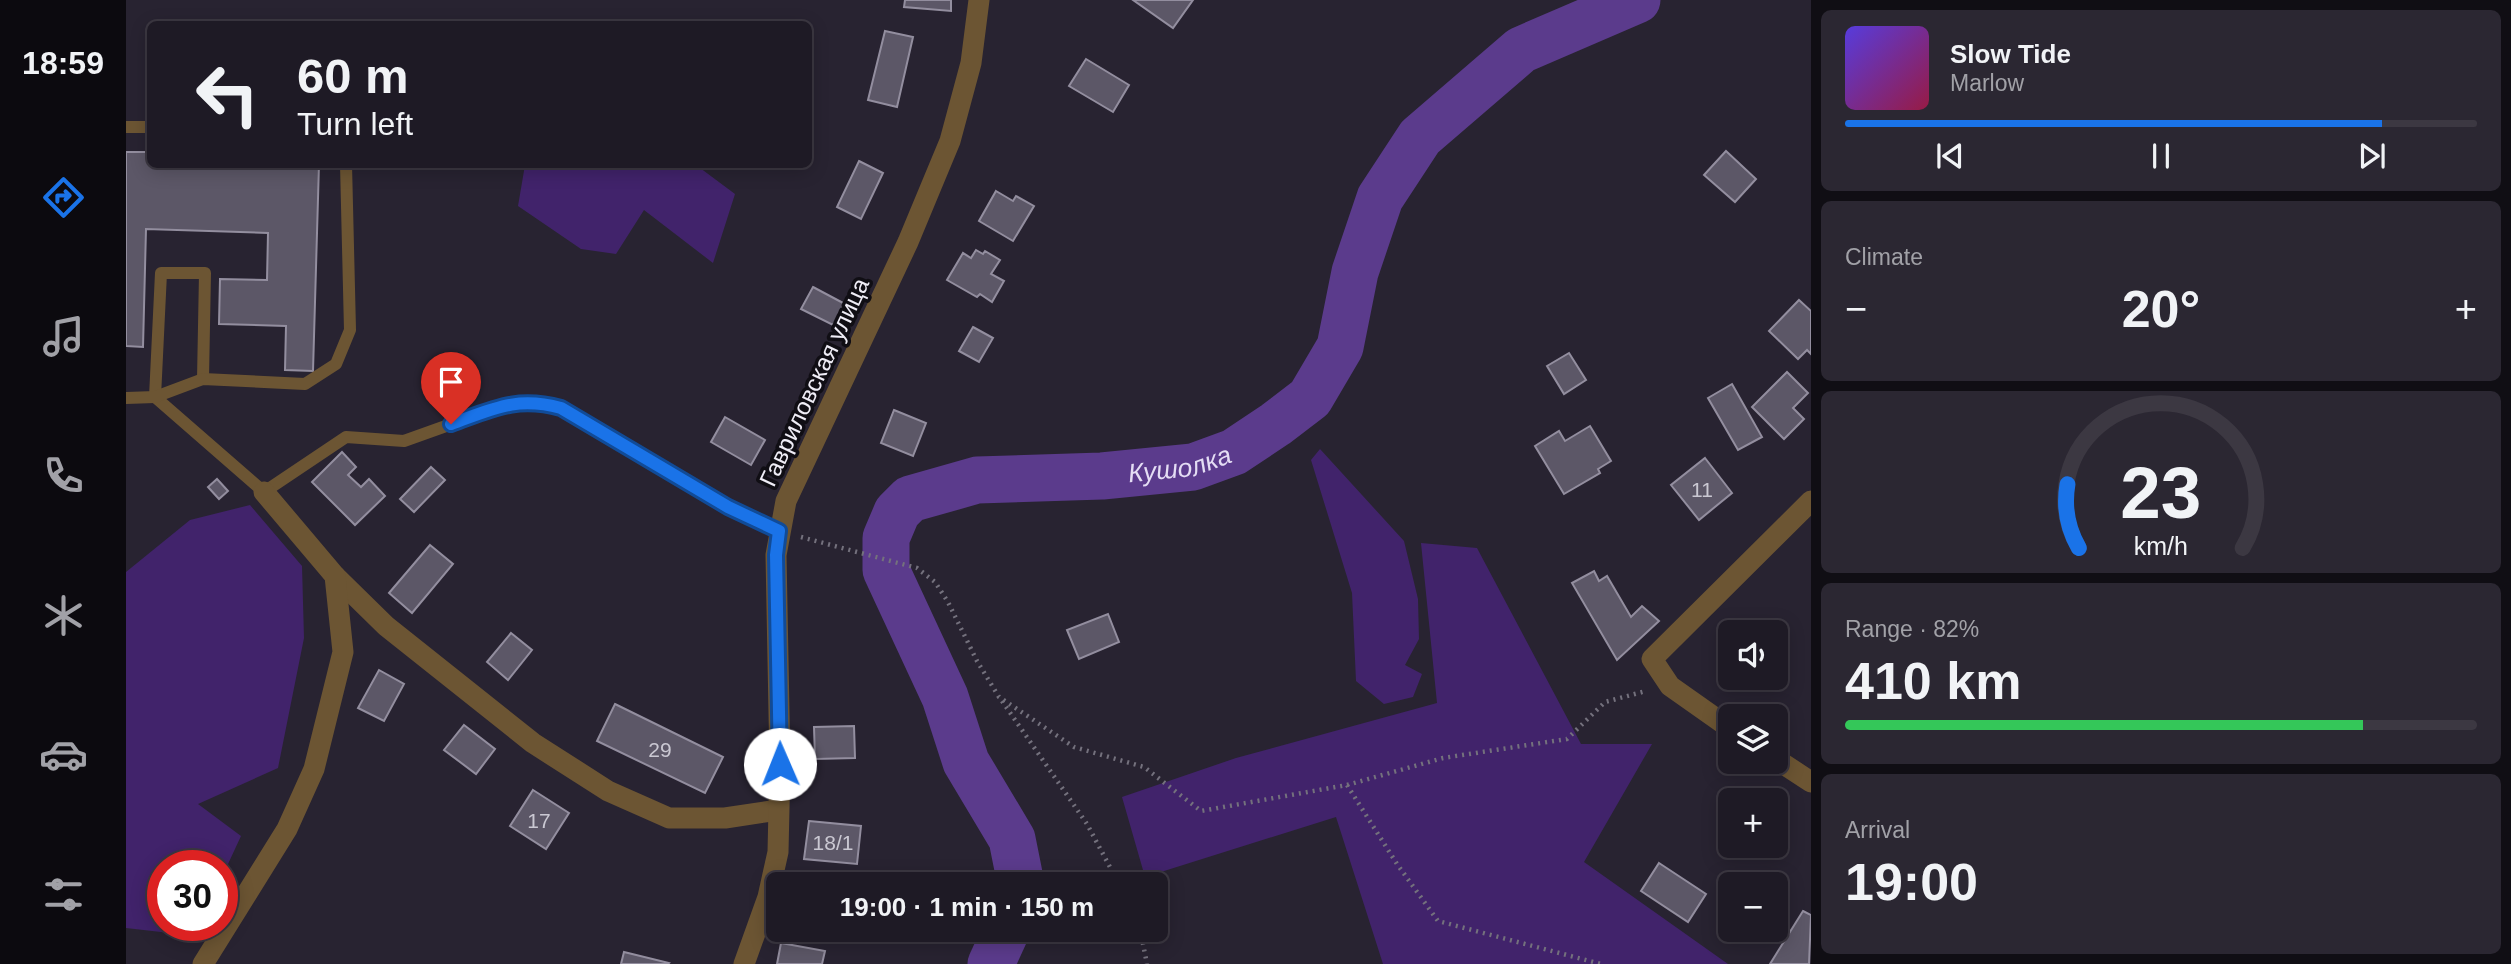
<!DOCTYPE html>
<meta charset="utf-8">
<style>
:root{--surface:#1e1a25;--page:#2b2732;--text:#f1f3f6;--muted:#a1a1a7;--line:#3c3842;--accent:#1a73e8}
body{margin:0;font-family:Arial,sans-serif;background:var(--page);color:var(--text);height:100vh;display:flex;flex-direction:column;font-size:26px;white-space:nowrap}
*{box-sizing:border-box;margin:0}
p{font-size:23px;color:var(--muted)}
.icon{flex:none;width:38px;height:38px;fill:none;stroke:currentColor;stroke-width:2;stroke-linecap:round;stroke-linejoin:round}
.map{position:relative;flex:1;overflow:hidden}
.sheet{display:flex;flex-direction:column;gap:10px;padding:10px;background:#100e14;width:700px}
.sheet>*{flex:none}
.hud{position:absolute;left:21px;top:21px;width:665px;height:147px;border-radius:10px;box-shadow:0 4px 18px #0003,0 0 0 2px var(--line);background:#1e1a25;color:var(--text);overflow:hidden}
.buttons{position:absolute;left:1592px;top:620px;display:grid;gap:14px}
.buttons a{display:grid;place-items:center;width:70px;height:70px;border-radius:10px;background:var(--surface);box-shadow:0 4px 18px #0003,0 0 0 2px var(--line);font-size:35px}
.speed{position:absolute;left:21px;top:850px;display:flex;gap:14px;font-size:35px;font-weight:700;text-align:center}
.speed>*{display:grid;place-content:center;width:91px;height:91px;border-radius:50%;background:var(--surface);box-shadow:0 4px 18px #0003,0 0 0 2px var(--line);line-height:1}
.speed .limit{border:10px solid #d22;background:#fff;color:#111}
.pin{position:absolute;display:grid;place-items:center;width:60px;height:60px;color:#fff;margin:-72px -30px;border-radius:50% 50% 50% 0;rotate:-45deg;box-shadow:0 0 7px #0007}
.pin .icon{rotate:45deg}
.me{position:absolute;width:77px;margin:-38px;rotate:359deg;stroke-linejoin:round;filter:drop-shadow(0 0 5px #0008)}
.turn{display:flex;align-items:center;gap:24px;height:147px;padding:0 35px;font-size:32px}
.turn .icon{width:91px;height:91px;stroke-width:2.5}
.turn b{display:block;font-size:49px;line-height:60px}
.big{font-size:52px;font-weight:700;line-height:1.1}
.sheet .widget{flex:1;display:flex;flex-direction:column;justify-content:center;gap:10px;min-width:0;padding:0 24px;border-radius:10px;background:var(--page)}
.sheet .dial{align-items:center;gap:0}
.dial svg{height:182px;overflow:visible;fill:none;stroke:var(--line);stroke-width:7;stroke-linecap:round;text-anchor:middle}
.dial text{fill:var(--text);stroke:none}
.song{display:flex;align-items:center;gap:21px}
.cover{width:84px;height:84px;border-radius:10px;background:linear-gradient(135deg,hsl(250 70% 55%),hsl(340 70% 35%))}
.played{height:7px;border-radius:4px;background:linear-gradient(90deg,var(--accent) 85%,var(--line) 85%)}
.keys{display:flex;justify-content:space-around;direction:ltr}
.heat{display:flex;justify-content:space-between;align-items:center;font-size:38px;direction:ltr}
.charge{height:10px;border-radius:5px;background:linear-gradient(90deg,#34c759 82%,var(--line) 0)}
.trip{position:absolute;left:640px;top:872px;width:402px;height:70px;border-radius:10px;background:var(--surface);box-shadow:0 4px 18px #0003,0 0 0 2px var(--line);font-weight:700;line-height:70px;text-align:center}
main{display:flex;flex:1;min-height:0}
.tab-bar{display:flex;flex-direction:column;width:126px;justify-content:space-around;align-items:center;background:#0c0a0f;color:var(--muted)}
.tab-bar .icon{width:49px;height:49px}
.tab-bar .selected{color:var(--accent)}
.tab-bar b{font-size:32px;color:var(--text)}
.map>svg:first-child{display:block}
</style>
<main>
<nav class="tab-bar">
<b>18:59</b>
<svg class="icon selected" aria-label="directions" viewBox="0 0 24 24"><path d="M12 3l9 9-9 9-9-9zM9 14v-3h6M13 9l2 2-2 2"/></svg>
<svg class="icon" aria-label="music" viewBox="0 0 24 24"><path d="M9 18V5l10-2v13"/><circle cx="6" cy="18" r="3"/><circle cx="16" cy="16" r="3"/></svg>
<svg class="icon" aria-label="phone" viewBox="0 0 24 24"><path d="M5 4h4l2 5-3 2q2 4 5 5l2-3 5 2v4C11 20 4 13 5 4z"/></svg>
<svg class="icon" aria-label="climate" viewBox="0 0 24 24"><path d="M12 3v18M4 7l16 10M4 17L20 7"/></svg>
<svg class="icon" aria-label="car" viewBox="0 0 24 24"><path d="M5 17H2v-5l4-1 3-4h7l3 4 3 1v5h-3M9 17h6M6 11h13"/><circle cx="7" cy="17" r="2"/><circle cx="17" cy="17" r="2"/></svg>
<svg class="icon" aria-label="filters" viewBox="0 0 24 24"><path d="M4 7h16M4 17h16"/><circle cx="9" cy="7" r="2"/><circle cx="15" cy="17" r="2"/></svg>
</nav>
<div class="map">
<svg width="1685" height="964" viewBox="0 0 1685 964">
<rect width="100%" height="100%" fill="#282331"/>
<g fill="#41236b">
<path d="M399 165H570L609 194 587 263 518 210 490 254 455 249 392 206Z"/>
<path d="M1194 449 1278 541 1292 599 1293 639 1279 665 1296 674 1287 697 1258 704 1230 681 1226 593 1185 460Z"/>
<path d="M124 505 176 566 178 638 152 768 72 804 115 836 96 877V866H37V926H74L70 936 0 928V572L64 520Z"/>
<path d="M1295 543 1351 548 1455 744H1526L1458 862 1602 964H1257L1210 817 1019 877 996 797 1110 758 1311 703Z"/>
</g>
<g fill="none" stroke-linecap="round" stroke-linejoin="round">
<g stroke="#5b3b8c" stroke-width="47">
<path id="s1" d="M895 884 886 839 840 762 819 697 760 570V538L771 512 784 499 851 480 976 476 1067 467 1108 452 1150 424 1184 398 1214 347 1229 272 1254 198 1294 137 1395 50 1511 0"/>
<path d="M865 964 881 929"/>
</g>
</g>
<g fill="#5c5767" stroke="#938e9f" stroke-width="2">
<path d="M779 0H825V11L778 7Z"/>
<path d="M1007 0H1067L1047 28Z"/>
<path d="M759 31 787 37 771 107 742 100Z"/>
<path d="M960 59 1003 85 987 112 943 86Z"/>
<path d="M1600 151 1630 179 1609 202 1578 175Z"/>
<path d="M0 152H24V164H193L187 371 159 370 160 326 93 324 94 279 141 280 142 233 20 229 17 347 0 346Z"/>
<path d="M733 161 757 173 735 219 711 207Z"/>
<path d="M870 191 887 201 890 196 908 206 887 241 853 221Z"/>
<path d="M850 250 857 254 859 251 874 260 865 274 878 281 866 302 854 294 851 297 821 280 837 253 845 258Z"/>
<path d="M687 287 719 304 707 325 675 309Z"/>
<path d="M1673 300 1685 311V354L1681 350 1672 359 1643 331Z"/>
<path d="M847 327 867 338 853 362 833 351Z"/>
<path d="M1443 353 1460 380 1438 394 1421 366Z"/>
<path d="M1661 372 1682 393 1667 408 1678 419 1658 439 1626 407Z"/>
<path d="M1606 384 1636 437 1612 450 1582 398Z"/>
<path d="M768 410 800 423 787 456 755 443Z"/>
<path d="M599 417 639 440 625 465 585 442Z"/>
<path d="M1464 426 1485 461 1472 469 1474 473 1438 494 1409 446 1433 431 1439 441Z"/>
<path d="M216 452 230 467 222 475 235 487 243 479 259 496 229 525 186 482Z"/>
<path d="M1579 458 1606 493 1573 520 1545 485Z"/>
<path d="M305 467 319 480 288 512 274 499Z"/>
<path d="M91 479 102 491 93 499 82 487Z"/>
<path d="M304 545 327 564 286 613 263 593Z"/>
<path d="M1468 571 1473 581 1481 576 1505 617 1516 606 1533 621 1491 660 1446 583Z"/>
<path d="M982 614 993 642 953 659 941 630Z"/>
<path d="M385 633 406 650 382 680 361 662Z"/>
<path d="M253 670 278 684 258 721 232 708Z"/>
<path d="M489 704 597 757 579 793 471 741Z"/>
<path d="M338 725 369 749 350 774 318 750Z"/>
<path d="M728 726 729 758 689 759 688 727Z"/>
<path d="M407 790 443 813 420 849 384 826Z"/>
<path d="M683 821 735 826 731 864 678 859Z"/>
<path d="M1533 863 1580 894 1562 922 1515 891Z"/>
<path d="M1677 911 1685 915 1683 964H1644Z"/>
<path d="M655 943 699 951 696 964H651Z"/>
<path d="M498 952 543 963 542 964H495Z"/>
</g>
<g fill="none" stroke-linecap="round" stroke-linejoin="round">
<g stroke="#74717d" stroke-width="4.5" stroke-dasharray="2 5" stroke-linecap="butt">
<path d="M675 537 791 568 809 582 822 602 851 661 873 697 948 747 1018 767 1075 811 1221 785 1271 864 1312 921 1475 964"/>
<path d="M876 701 961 824 993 884"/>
<path d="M1221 785 1317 758 1441 739 1479 702 1520 691"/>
<path d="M1014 929 1021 964"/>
</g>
<g stroke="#6c5533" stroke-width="12">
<path d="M0 127H24"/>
<path d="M77 379 79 273H35L29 397 138 492 220 437 278 441 373 407 408 401 435 408 602 507 653 531"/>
<path d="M0 398 29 397 77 379 179 384 210 364 224 330 220 164"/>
</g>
<g stroke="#6c5533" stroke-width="21">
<path d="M209 576 260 626 407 743 482 791 543 818H599L652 810"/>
<path d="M1605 729 1544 686 1526 659 1685 501"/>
<path d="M1650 759 1685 782"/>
<path d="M77 964 161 829 188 769 217 652 209 576 138 492"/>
<path d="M618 964 642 897 652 852 654 764 650 555 660 501 782 242 824 141 845 63 853 0"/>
</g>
</g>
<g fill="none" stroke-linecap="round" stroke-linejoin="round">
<g stroke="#114b97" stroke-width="18">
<path id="route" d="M325 424C367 409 390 396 435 408L602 507 653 531 650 555 654 764"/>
</g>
<use href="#route" stroke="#1a73e8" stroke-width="12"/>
</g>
<g text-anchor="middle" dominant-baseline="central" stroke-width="7" stroke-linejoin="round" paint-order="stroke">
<g font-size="21" fill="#cac8d2">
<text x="1576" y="489">11</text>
<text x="534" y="749">29</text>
<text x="413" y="820">17</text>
<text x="707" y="842">18/1</text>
</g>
<g font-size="24" fill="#efedf6" stroke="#100e14">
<text transform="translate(688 382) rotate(-65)">Гавриловская улица</text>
</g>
<g font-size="26" font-style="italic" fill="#e4ddf4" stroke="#100e14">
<text stroke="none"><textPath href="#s1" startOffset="696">Кушолка</textPath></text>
</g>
</g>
</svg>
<div class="buttons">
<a><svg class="icon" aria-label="sound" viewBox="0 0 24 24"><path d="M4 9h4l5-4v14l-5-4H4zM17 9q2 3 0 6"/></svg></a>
<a><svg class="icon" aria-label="layers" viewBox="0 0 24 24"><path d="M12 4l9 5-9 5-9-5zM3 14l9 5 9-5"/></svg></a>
<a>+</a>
<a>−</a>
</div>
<div class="speed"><div class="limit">30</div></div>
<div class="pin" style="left:325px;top:424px;background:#d93025"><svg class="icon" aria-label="arrive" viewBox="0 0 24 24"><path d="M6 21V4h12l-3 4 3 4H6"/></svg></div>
<svg class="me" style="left:654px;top:764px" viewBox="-20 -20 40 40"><circle r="19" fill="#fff"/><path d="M0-13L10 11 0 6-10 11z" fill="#1a73e8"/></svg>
<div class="trip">19:00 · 1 min · 150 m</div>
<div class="hud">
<div class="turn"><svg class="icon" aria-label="left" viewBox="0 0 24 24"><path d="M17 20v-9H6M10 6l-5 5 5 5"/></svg><div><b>60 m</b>Turn left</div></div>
</div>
</div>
<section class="sheet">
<div class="widget">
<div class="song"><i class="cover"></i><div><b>Slow Tide</b><p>Marlow</p></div></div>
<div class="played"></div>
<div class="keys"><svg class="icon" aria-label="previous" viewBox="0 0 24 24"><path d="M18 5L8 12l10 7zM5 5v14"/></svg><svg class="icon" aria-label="pause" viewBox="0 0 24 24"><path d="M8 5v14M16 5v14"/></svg><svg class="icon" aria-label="next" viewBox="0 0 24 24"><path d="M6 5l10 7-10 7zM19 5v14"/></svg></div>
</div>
<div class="widget"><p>Climate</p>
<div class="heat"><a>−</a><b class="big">20°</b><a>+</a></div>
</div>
<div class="widget dial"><svg viewBox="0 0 100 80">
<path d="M14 69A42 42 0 1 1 86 69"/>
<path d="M14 69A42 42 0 0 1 9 41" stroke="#1a73e8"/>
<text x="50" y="56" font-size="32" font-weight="700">23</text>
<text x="50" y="72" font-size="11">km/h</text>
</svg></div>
<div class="widget"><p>Range · 82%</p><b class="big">410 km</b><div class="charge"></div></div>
<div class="widget"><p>Arrival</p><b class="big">19:00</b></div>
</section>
</main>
